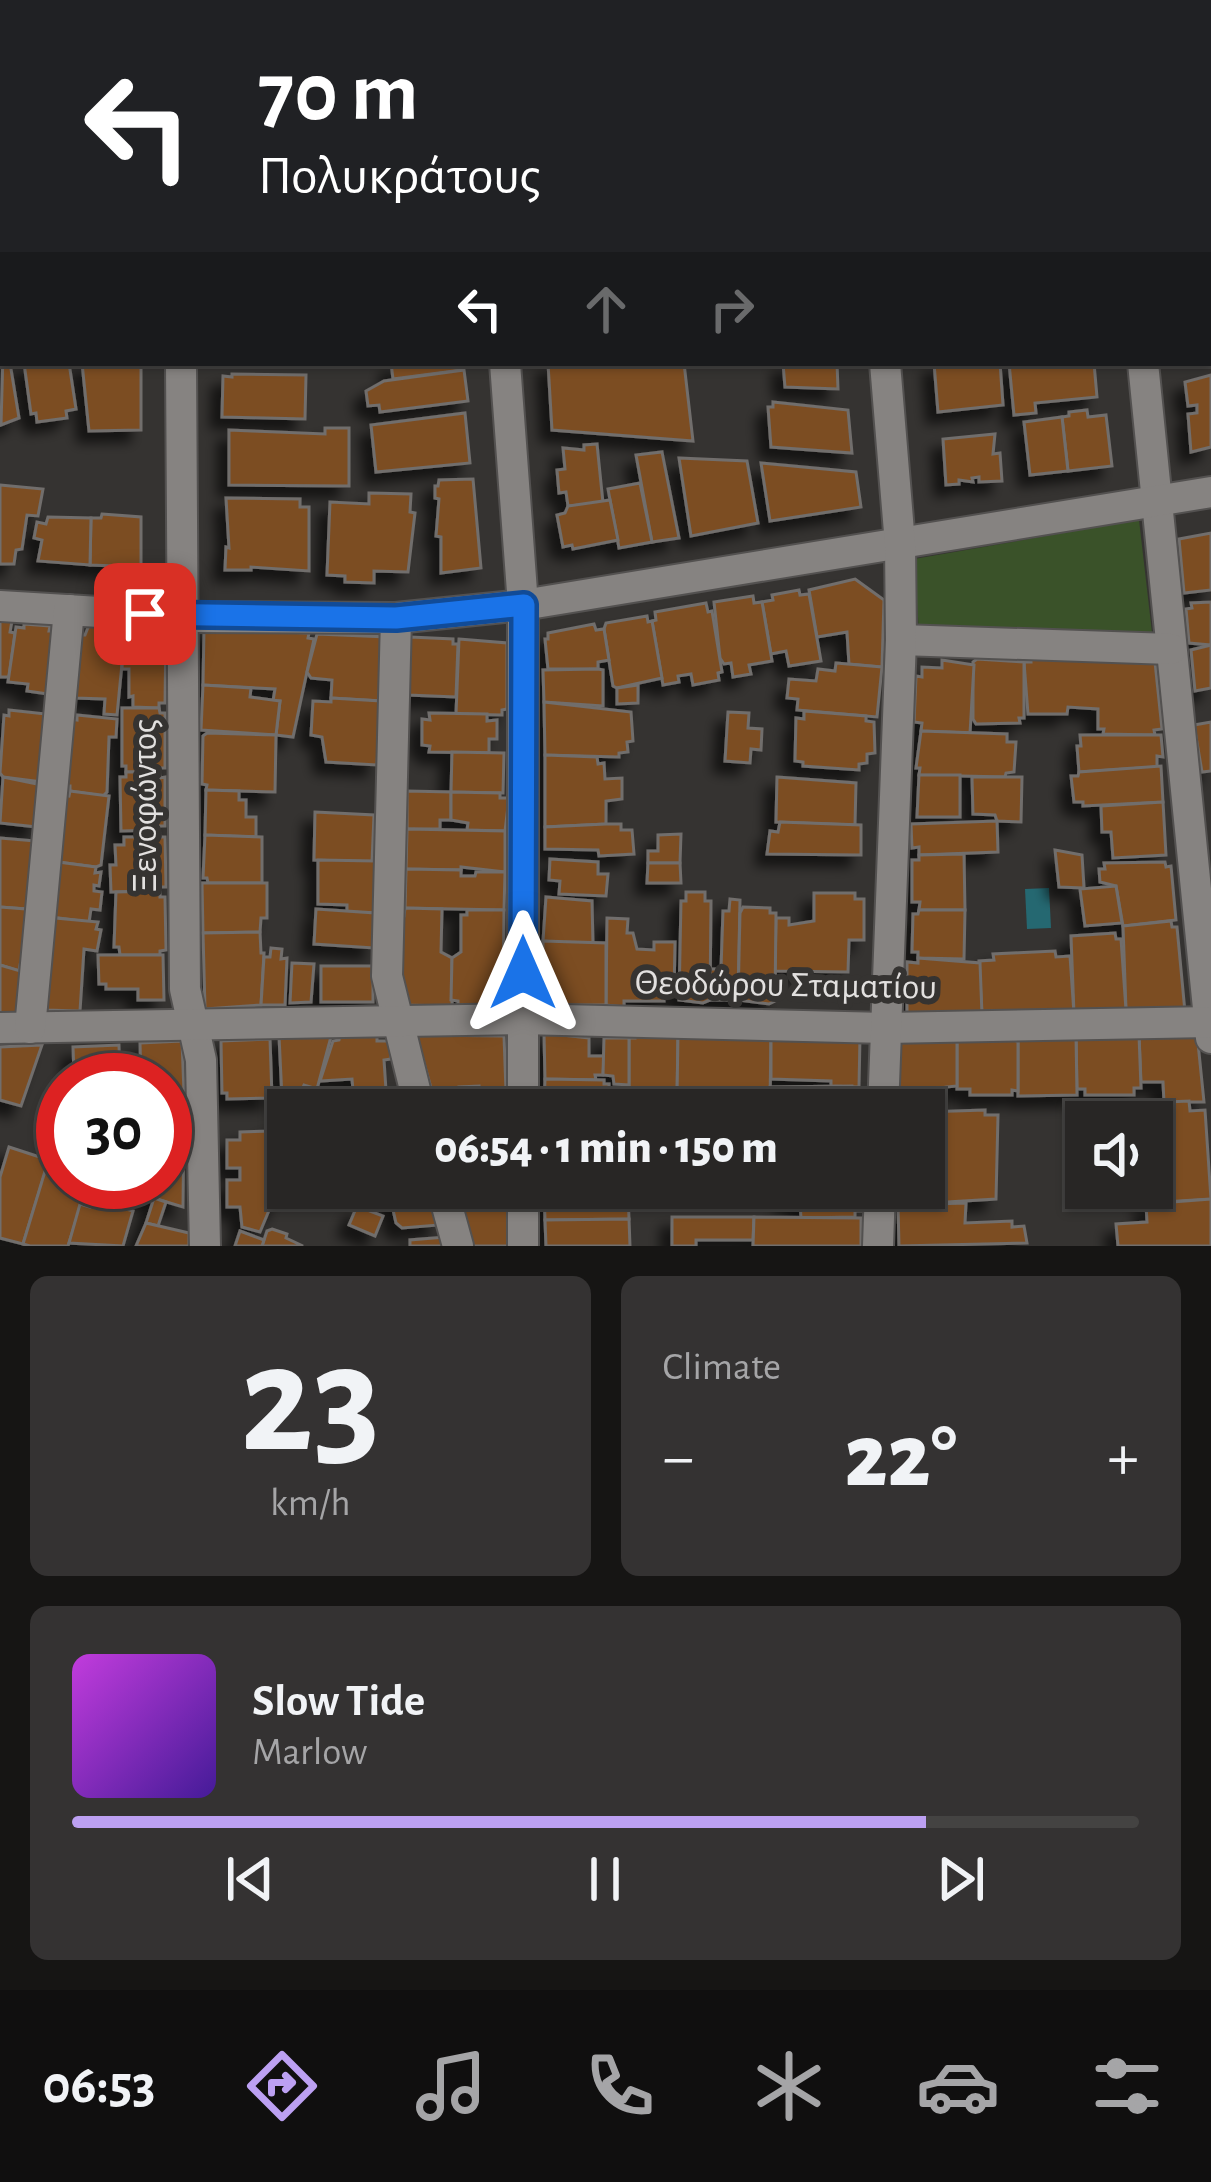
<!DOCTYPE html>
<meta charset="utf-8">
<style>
:root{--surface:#282625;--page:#343232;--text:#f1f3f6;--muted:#a5a5a7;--line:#444342;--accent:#bca0f2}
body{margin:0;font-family:"Alegreya Sans",sans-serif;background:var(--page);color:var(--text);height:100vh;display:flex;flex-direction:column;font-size:45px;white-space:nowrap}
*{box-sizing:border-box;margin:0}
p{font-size:39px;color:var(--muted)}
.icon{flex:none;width:66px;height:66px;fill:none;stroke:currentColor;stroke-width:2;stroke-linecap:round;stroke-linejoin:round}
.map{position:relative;height:1246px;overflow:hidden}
.sheet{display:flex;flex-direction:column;gap:30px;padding:30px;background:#161514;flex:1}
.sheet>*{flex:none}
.guide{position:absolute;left:0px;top:0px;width:1212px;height:366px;box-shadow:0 3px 9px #0004,0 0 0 3px var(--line);background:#202124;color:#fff;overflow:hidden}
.tools{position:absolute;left:1065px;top:1101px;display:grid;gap:24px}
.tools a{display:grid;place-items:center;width:108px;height:108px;border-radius:0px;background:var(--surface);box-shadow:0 3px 9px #0004,0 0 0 3px var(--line);font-size:60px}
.speed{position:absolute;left:36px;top:1053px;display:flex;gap:24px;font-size:60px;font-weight:700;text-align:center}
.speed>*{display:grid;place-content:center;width:156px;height:156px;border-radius:50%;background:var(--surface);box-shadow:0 3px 9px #0004,0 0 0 3px var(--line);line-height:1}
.speed .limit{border:18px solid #d22;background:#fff;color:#111}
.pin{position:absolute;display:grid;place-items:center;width:102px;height:102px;color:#fff;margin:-51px;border-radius:24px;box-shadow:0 6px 18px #0006}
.me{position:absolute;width:132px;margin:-66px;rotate:0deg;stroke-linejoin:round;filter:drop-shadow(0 0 9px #0008)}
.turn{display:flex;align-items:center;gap:42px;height:252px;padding:0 60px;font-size:54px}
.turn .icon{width:156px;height:156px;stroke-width:2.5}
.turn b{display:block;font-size:84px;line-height:102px}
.lanes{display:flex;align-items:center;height:114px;padding:0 60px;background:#0003;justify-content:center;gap:60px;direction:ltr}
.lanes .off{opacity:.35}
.big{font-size:90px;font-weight:800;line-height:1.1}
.sheet .tile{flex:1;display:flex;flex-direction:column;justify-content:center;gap:18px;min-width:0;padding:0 42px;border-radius:18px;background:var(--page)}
.sheet .dial{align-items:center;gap:0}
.dial b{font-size:156px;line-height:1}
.song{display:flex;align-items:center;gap:36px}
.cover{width:144px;height:144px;border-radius:18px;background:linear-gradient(135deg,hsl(290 70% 55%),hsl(260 70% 35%))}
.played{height:12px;border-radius:6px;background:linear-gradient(90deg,var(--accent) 80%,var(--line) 80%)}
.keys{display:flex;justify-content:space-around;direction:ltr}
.heat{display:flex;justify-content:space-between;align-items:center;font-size:66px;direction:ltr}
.sheet .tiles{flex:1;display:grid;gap:30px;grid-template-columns:1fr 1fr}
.tile:last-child{grid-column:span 2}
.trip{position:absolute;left:267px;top:1089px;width:678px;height:120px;border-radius:0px;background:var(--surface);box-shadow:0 3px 9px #0004,0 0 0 3px var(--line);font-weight:800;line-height:120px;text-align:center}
.tab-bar{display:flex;height:192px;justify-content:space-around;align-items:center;background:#100f0f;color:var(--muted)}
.tab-bar .icon{width:84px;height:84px}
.tab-bar .active{color:var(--accent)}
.tab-bar b{font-size:54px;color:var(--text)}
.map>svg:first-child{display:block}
</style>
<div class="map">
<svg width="1211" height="1246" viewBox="0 0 1211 1246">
<defs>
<filter id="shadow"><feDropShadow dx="-11" dy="11" stdDeviation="6" flood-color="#0009"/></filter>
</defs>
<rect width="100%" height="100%" fill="#353331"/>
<path fill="#3a5229" d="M1139 520 1153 641 919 632 914 559Z"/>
<path fill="#256871" d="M1049 888 1051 928 1027 929 1025 889Z"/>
<g fill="#7c4d23" stroke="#716e6c" stroke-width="3" filter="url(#shadow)">
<path d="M251 0H333L332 3Z"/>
<path d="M373 0H475L476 3H372Z"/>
<path d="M0 95 3 96V173L0 172Z"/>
<path d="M3 354V363H10L19 418 1 425Z"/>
<path d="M24 363H69L76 409 66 411 67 418 37 422 36 413 31 414Z"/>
<path d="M82 363H141V430L89 431Z"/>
<path d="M391 363H461L462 370 393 379Z"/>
<path d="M548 363H684L693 441 552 430Z"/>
<path d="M783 363H837L838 389 785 387Z"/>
<path d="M934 363H1000L1003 405 938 412Z"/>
<path d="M1009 363H1094L1097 397 1035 403 1036 413 1014 415Z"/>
<path d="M464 370 468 401 380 412 379 405 368 406 366 391 384 381Z"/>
<path d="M232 374 306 375 305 419 222 417 223 376 232 377Z"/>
<path d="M1211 375V447L1191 452 1188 414 1197 413V405L1188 406 1185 382Z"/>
<path d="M773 402 848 410 852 453 771 447 768 407H773Z"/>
<path d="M1087 410 1088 417 1106 415 1112 466 1068 471 1062 417 1069 416V412Z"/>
<path d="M465 413 470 463 376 472 371 425Z"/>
<path d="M1062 417 1068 471 1030 475 1024 422Z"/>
<path d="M325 428H349V486L229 485V430L325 434Z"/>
<path d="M995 434 993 454 1000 453 1002 481 979 482V477L972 478 973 482 959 480V484L946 485 943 439Z"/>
<path d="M597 444 603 503 568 506 566 492 559 493 557 470 565 469 563 448 584 450V445Z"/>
<path d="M662 452 679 538 652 542 636 455Z"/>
<path d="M679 458 747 461 758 523 691 536Z"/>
<path d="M761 463 856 472 861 507 770 521Z"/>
<path d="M473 479 481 568 441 573V537L436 536 439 499 435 498V486H438L439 480Z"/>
<path d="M640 483 652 542 619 548 608 489Z"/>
<path d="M0 485 43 489 38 516 27 515 22 549 16 550 14 564H0Z"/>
<path d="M369 493 411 494 410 512 415 513 408 572 374 571V583L345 582V576L327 575 330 502 369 504Z"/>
<path d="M226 498 300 499V507H309V571L251 567V570H225L226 547 229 548Z"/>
<path d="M610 500 618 540 573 549 572 545 563 547 557 515 565 513 568 506Z"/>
<path d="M102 514 141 517V567L90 565 91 518H101Z"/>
<path d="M48 517 91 518 90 565 38 561 42 540 34 538 37 522 46 524Z"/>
<path d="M1211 533V590L1184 593 1179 539Z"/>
<path d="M855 579 884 600 882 667 849 664 847 632 817 637 809 590Z"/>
<path d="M799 590 800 595 809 594 821 661 789 666 786 651 771 654 762 602 773 600 772 595Z"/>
<path d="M753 596 754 603 762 602 772 661 749 665 751 674 733 677 731 663 724 664 720 658 714 602Z"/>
<path d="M1211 602V645L1189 643 1186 609 1192 608 1191 603Z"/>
<path d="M706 603 708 612 712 611 722 672 718 673 719 680 693 685 691 674 678 676 679 682 663 685 652 621 656 620 655 612Z"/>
<path d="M647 616 648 622 652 621 662 678 617 688 613 686 604 629 606 623Z"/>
<path d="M0 620 12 621 10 632 15 633 9 677H0Z"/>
<path d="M24 624 50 626 49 631H54L48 694 27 691 28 684 8 682 16 627 24 628Z"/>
<path d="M594 624 596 630 604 629 609 660 598 662V669H548L545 639H548V633Z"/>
<path d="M89 625 118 627 117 633H125L117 715 104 714 105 699 75 698 78 635H85Z"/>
<path d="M124 629 166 630 165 703H159V708L133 707V696L129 697V669H122Z"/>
<path d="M204 629 309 633 308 638 314 639 293 737 276 735 280 701H273L275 689 203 685Z"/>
<path d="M317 634 387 637 381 701 331 698 332 680 311 678 307 672Z"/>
<path d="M410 637 453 639V644H458L456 697 408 695Z"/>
<path d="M459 639 507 643V709L502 710V715L456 714Z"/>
<path d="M1211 645V688L1195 691 1191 650Z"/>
<path d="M1031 656 1155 662 1162 729 1154 730 1155 735 1103 734 1104 729H1098V709L1068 707 1067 714H1028L1024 662H1031Z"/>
<path d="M977 659 1024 662V718H1019L1020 723 976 724 973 719V662Z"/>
<path d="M942 660 974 665 970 733 921 731 922 723 914 722 916 676 922 677V667L942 668Z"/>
<path d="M836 663 882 667 877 717 797 710 798 699 787 698 789 679 816 681 818 669 835 671Z"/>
<path d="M598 669 603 670V706L544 702 543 670Z"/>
<path d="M203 685 251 688 250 697 280 701 276 735 201 730Z"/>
<path d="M638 685V703L617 704V688Z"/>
<path d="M331 698 381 701 377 765 326 762 322 737 311 735 313 701 331 702Z"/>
<path d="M544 702 631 712 633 741 627 742 628 752 619 753V757L545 755Z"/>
<path d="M122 708H159L160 713H165V768H159L160 772H126V766H122Z"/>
<path d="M9 710 46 714 42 782 3 777 0 773 4 715 9 716Z"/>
<path d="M804 711 866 716V721L874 722 875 753 867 754V763L859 764V770L803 766V762L795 761 796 718 804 719Z"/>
<path d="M728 712 749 713 748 728 762 729 761 750 751 749 750 763 725 761Z"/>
<path d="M429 713 487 714V721L497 720V739H489V753L429 752 430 746 422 745V719L430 720Z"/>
<path d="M77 715 117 719 116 737H109L107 792 103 796 70 791V786H63L70 719 77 720Z"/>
<path d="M1211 722V771L1202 772 1194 725Z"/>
<path d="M921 731 1007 734V742H1016L1014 772 1006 773 1005 777 919 775 920 768H916Z"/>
<path d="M207 733 276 735 275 792 206 790 207 785 202 784 203 736Z"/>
<path d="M1080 735H1161L1163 757 1157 756V767L1079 772 1077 746H1081Z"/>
<path d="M452 752 504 753 503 793 451 792Z"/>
<path d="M545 755 597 757 598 764 604 763 605 779 622 778V799L606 801V824L545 827Z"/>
<path d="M1161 766 1163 802 1083 806V802H1074L1071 776H1078L1079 772Z"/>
<path d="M126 772H160V778L165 777V826H160L159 830 121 831 120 777H126Z"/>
<path d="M919 775H960V817H917Z"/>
<path d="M3 777 42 785 37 827 0 823Z"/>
<path d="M777 777 856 783 855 825 776 822Z"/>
<path d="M972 777H1022L1021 822 997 821 995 815 973 814Z"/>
<path d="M206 790 239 791V800H246V817H256V837L205 835Z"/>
<path d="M70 791 109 796 101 865 96 867 58 862 63 795 69 796Z"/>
<path d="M407 791 451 792V820H440V829H407Z"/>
<path d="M451 792 500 793V798H509L505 831 467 830 468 823 451 820Z"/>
<path d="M1163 802 1166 855 1113 858 1111 832H1102L1101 806Z"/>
<path d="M315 812 374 815 372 862 314 860Z"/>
<path d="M997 821 998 852 919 855V847L912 848 911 824Z"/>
<path d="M780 822 861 825V855L767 854 770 831 778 832Z"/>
<path d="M606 824H621V830H632L634 854 599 856 598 850 545 849V827Z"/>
<path d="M407 829 505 831V872L461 867V870L406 869Z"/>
<path d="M136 830H159L161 837H165L166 887H160V891L111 892 110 865H116L115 845H124V837H136Z"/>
<path d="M681 834 680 863H648V851H658V835Z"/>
<path d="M205 835 262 837V883H208L207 878H203Z"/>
<path d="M0 838 36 841 26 909 0 907Z"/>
<path d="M1055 850 1082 855 1084 888 1059 887Z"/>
<path d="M964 854 965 910H919L920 902H912V860H919V855Z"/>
<path d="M550 859 598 862V874H608L606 896 559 894 560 881 549 880Z"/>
<path d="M318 860 376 861 375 913 347 912V905L318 904Z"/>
<path d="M58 862 96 867 95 873 101 872 99 886 94 885V891L102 892 100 910 91 909 89 922 51 917Z"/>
<path d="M1165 862 1166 867 1171 866 1176 920 1123 926 1116 886 1100 882 1099 869H1105L1104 863Z"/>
<path d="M648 863H680L681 883H647Z"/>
<path d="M406 869 461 870V876H475L476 872H505L504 910 405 908Z"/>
<path d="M202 883H267V918H261L260 932 203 933Z"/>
<path d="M1116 886 1122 923 1085 926 1080 889Z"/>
<path d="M160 891V897H165L166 950 160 951V955H120L119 947H114L116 892Z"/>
<path d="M686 892H705V901H711L710 1000 703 1003 679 1000 681 901H686Z"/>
<path d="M814 893H855V899H864V940H849L848 972 775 971 776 918H789V925L814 921Z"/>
<path d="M546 897 592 901 593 945 543 941Z"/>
<path d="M730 899 740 900 738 1000H710V969H721L723 911H729Z"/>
<path d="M0 907 26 909 25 966 20 965 19 971 0 965Z"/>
<path d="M743 907 770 908V913H776L775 1001 769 1004 738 1000 740 913Z"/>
<path d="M405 908 442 909 441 952 452 958V1006L399 1005 400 916H404Z"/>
<path d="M316 909 375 913 374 948 314 944Z"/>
<path d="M467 910H504L503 1007 458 1006V1001L451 1000 452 958 461 952V915H467Z"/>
<path d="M919 910H965L964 959 918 958V952H912L913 914H918Z"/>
<path d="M55 918 98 922 96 929 101 930 97 951 84 949 80 1011 45 1010Z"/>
<path d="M607 918 628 919 627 933H633L637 949 654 950V942H675L674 994H664V1001H624V1007L606 1005Z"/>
<path d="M1171 921 1172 927H1177L1185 1012 1126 1010 1123 926Z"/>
<path d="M260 932 261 953H264L261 1005 205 1009 203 933Z"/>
<path d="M1115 933 1116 939H1121L1126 1010 1074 1014 1071 936Z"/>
<path d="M543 941 606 943V1005H543Z"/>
<path d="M271 948 282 949 281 959 287 958 285 1005H261L264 957H270Z"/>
<path d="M1055 951 1056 957 1070 956 1074 1014 982 1015 979 961 994 960 993 954Z"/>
<path d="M98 955H163L164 1000H138V989H106V984H99Z"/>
<path d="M918 958 980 963 982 1015 907 1019V962L918 963Z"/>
<path d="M292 963 314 964 311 1002 290 1003Z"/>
<path d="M0 965 24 972 20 1013 0 1014Z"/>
<rect x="321" y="966" width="52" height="36"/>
<path d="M332 1033 317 1089 304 1085 296 1103 282 1098 279 1036Z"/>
<path d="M544 1033 589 1038V1056H604L603 1075H595L596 1080 545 1079Z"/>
<path d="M635 1033H675L678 1038 677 1097H671V1110H646V1096L629 1095V1038H635Z"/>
<path d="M1197 1033 1204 1102H1164L1163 1082H1141L1139 1035Z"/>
<path d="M377 1034V1041H390L391 1059 384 1060 386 1090H353L352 1079 320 1081 333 1041 339 1040 340 1035Z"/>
<path d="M678 1034 771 1037 770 1102 750 1101 751 1107 711 1106 712 1098 677 1097Z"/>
<path d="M416 1035 504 1036 506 1091 479 1092V1086L459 1087 460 1100 442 1101V1094L433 1095Z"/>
<path d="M1139 1035 1141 1088H1134V1095H1085V1089H1077L1076 1036Z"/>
<path d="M1076 1036 1077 1095 1018 1096V1037Z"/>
<path d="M771 1037H860L859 1087 831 1086V1081L771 1079Z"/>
<path d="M604 1038H629V1085L614 1084 613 1076 603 1075Z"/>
<path d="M1011 1038 1018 1042V1091L1012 1090V1095H970V1089H957V1041Z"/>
<path d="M270 1039 272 1098 227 1099V1093H222L221 1041Z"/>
<path d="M896 1040 957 1041V1086L946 1087V1111L895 1110Z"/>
<path d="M182 1041 184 1093H180L181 1110 165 1109V1080H141L140 1043Z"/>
<path d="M42 1045 21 1106 0 1100V1047Z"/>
<path d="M119 1045 120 1080H94L93 1073 74 1074 73 1047Z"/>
<path d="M545 1079 604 1080V1084H609V1110H544Z"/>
<path d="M852 1086 853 1110H770V1087Z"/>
<path d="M1189 1101 1190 1111 1205 1110 1211 1199 1163 1202V1195L1144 1196 1143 1188H1152V1122H1138V1111H1146L1145 1103Z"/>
<path d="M165 1109 184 1110 183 1207 101 1182H165Z"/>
<path d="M985 1110V1115H998L996 1199 898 1205 897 1188H924V1112Z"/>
<path d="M288 1125V1167L276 1210 270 1208 260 1232 242 1227 240 1207H227V1180H240V1168H227V1140H240V1132L270 1131V1126Z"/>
<path d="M9 1147 49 1160 23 1244 0 1238V1177Z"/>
<path d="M49 1158 63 1161V1182H88L68 1246H30L23 1244Z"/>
<path d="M95 1188 107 1192 104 1202 133 1211 123 1246 69 1243 80 1204 90 1207Z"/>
<path d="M398 1188H434L439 1225 402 1228 396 1223 389 1192Z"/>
<path d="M453 1188H508V1246H468Z"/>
<path d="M544 1188H628L629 1219 545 1220Z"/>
<path d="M860 1188 861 1211H855V1217L801 1218 800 1202H786V1189L778 1188Z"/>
<path d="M154 1198 166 1202 158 1226 146 1223Z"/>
<path d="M1211 1199V1246H1118L1116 1224 1147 1222 1146 1204Z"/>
<path d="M966 1203 965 1223 1012 1221V1227L1024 1226 1027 1243 899 1246 898 1205Z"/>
<path d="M357 1206 383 1216 375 1236 349 1225Z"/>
<path d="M672 1217H754L753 1240H696V1246H672Z"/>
<path d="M754 1217 861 1218V1246H753Z"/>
<path d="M629 1219 630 1246H546L545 1220Z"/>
<path d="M146 1223 189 1233V1246H136Z"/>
<path d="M272 1229 287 1234 286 1238 303 1246H262L267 1231Z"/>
<path d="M240 1231 264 1240 262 1246H235Z"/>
<path d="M445 1237 447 1246H410V1240Z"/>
</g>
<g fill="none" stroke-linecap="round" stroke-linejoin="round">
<g stroke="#535150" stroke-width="34">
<g id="minor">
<path d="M660 0 661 3"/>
<path d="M851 0V3"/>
<path d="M1106 0 1107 3"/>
<path d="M242 3V0"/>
<path d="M503 3V0"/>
<path d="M0 68 3 69"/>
<path d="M1209 114H1211"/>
<path d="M0 308H3"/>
<path d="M181 363 185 989 201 1060 205 1246"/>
<path d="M505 363 523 605V1110"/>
<path d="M1143 363 1211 1038"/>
<path d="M0 606 182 617 396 618 523 605 1211 492"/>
<path d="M396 618 387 976 420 1110"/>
<path d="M901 640 1171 649"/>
<path d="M0 1028 522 1019 886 1028 1211 1022"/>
<path d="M30 1028 69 610"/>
<path d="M883 1110 901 640 900 544 885 363"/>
<path d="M442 1188 458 1246"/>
<path d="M523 1188V1246"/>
<path d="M878 1246 880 1188"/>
</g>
</g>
<use href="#minor" stroke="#868381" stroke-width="30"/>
</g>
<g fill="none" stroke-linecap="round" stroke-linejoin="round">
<g stroke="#114b97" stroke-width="30">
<path id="route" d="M145 614 396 618 524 605 523 973"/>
</g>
<use href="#route" stroke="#1a73e8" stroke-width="21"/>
</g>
<g text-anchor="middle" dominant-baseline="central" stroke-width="12" stroke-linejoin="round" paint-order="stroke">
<g font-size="36" fill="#e2e0df" stroke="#353331">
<text transform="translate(145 806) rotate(-90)">Ξενοφώντος</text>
<text transform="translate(786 985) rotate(1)">Θεοδώρου Σταματίου</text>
</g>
</g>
</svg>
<div class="tools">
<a><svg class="icon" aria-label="sound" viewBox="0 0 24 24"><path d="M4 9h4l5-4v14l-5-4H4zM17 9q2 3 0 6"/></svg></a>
</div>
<div class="speed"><div class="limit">30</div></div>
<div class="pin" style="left:145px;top:614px;background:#d93025"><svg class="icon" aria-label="arrive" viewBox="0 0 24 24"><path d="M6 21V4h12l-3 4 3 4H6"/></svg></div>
<svg class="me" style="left:523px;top:973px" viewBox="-20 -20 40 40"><path d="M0-17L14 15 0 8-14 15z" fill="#1a73e8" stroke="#fff" stroke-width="4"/></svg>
<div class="trip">06:54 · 1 min · 150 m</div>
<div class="guide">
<div class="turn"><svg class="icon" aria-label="left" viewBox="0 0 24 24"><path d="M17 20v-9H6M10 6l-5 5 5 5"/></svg><div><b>70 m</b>Πολυκράτους</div></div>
<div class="lanes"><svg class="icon" aria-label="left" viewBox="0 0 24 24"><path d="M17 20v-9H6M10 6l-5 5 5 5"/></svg><svg class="icon off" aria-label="ahead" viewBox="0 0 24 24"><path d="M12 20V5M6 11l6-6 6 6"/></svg><svg class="icon off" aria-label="right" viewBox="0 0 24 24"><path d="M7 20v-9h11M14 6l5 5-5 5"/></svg></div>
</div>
</div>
<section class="sheet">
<div class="tiles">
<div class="tile dial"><b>23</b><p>km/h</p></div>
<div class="tile"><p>Climate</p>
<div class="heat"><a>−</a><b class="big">22°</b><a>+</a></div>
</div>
<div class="tile">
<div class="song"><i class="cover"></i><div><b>Slow Tide</b><p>Marlow</p></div></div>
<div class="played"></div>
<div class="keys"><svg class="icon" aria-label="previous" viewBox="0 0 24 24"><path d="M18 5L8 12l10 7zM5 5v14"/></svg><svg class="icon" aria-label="pause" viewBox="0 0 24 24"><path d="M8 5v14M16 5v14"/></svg><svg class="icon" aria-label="next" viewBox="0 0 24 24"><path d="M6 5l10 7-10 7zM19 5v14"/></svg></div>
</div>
</div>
</section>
<nav class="tab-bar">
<b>06:53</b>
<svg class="icon active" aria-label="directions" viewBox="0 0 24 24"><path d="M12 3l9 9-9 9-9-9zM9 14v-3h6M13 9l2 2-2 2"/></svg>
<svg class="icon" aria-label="music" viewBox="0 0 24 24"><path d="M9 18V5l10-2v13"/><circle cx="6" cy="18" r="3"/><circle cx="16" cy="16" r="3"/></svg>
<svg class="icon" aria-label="phone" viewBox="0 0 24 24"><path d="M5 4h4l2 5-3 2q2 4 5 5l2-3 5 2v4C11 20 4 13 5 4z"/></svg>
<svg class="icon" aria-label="climate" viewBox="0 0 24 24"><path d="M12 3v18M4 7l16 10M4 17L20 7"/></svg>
<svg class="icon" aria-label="car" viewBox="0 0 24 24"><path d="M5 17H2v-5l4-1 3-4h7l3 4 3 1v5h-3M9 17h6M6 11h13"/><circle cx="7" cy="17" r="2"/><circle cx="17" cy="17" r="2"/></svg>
<svg class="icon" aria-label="filters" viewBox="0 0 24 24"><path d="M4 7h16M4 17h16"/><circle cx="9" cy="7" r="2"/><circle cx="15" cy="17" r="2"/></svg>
</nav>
